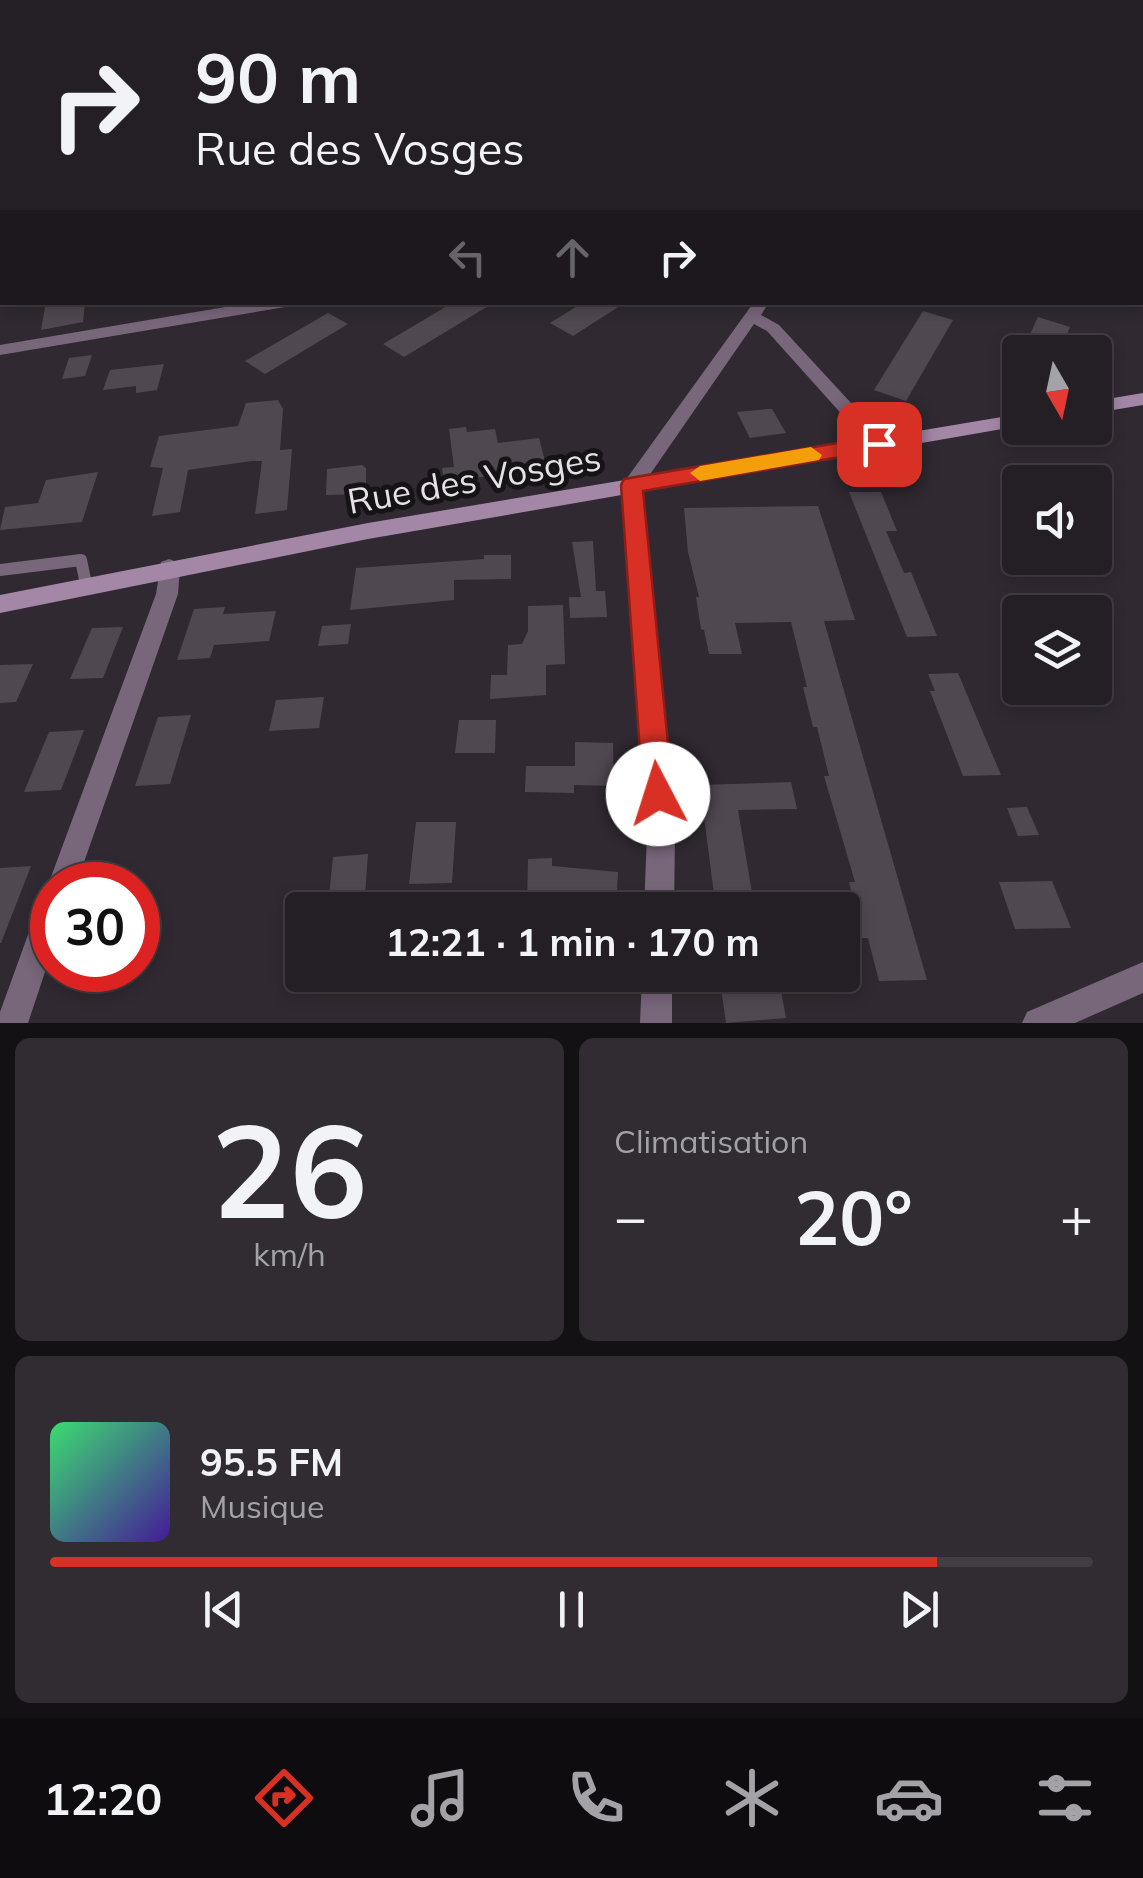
<!DOCTYPE html>
<html lang="fr">
<meta charset="utf-8">
<style>
:root{--surface:#241f25;--page:#302c32;--text:#f1f3f6;--muted:#a3a2a7;--line:#413d42;--accent:#d93025}
body{margin:0;font-family:Mulish,sans-serif;background:var(--page);color:var(--text);height:100vh;display:flex;flex-direction:column;font-size:38px;white-space:nowrap}
*{box-sizing:border-box;margin:0}
p{font-size:32px;color:var(--muted)}
.icon{flex:none;width:55px;height:55px;fill:none;stroke:currentColor;stroke-width:2;stroke-linecap:round;stroke-linejoin:round}
.map{position:relative;height:1023px;overflow:hidden}
.drawer{display:flex;flex-direction:column;gap:15px;padding:15px;background:#141114;flex:1}
.drawer>*{flex:none}
.top-card{position:absolute;left:0px;top:0px;width:1145px;height:305px;box-shadow:0 5px 15px #0003,0 0 0 2px var(--line);background:#241f25;color:var(--text);overflow:hidden}
.needle{width:65px;rotate:171deg}
.buttons{position:absolute;left:1002px;top:335px;display:grid;gap:20px}
.buttons a{display:grid;place-items:center;width:110px;height:110px;border-radius:10px;background:var(--surface);box-shadow:0 5px 15px #0003,0 0 0 2px var(--line);font-size:50px}
.speed{position:absolute;left:30px;top:862px;display:flex;gap:20px;font-size:50px;font-weight:700;text-align:center}
.speed>*{display:grid;place-content:center;width:130px;height:130px;border-radius:50%;background:var(--surface);box-shadow:0 5px 15px #0003,0 0 0 2px var(--line);line-height:1}
.speed .limit{border:15px solid #d22;background:#fff;color:#111}
.pin{position:absolute;display:grid;place-items:center;width:85px;height:85px;color:#fff;margin:-42px;border-radius:20px;box-shadow:0 5px 15px #0006}
.me{position:absolute;width:110px;margin:-55px;rotate:355deg;stroke-linejoin:round;filter:drop-shadow(0 0 8px #0008)}
.turn{display:flex;align-items:center;gap:35px;height:210px;padding:0 30px;font-size:45px}
.turn .icon{width:130px;height:130px;stroke-width:2.5}
.turn b{display:block;font-size:70px;line-height:85px}
.lanes{display:flex;align-items:center;height:95px;padding:0 30px;background:#0003;justify-content:center;gap:50px;direction:ltr}
.lanes .off{opacity:.35}
.big{font-size:75px;font-weight:700;line-height:1.1}
.drawer .card{flex:1;display:flex;flex-direction:column;justify-content:center;gap:15px;min-width:0;padding:0 35px;border-radius:15px;background:var(--page)}
.drawer .dial{align-items:center;gap:0}
.dial b{font-size:130px;line-height:1}
.song{display:flex;align-items:center;gap:30px}
.cover{width:120px;height:120px;border-radius:15px;background:linear-gradient(135deg,hsl(140 70% 55%),hsl(260 70% 35%))}
.played{height:10px;border-radius:5px;background:linear-gradient(90deg,var(--accent) 85%,var(--line) 85%)}
.keys{display:flex;justify-content:space-around;direction:ltr}
.heat{display:flex;justify-content:space-between;align-items:center;font-size:55px;direction:ltr}
.drawer .tiles{flex:1;display:grid;gap:15px;grid-template-columns:1fr 1fr}
.card:last-child{grid-column:span 2}
.trip{position:absolute;left:285px;top:892px;width:575px;height:100px;border-radius:10px;background:var(--surface);box-shadow:0 5px 15px #0003,0 0 0 2px var(--line);font-weight:700;line-height:100px;text-align:center}
.tabs{display:flex;height:160px;justify-content:space-around;align-items:center;background:#0e0c0f;color:var(--muted)}
.tabs .icon{width:70px;height:70px}
.tabs .on{color:var(--accent)}
.tabs b{font-size:45px;color:var(--text)}
.map>svg:first-child{display:block}
</style>
<div class="map">
<svg width="1143" height="1023" viewBox="0 0 1143 1023">
<rect width="100%" height="100%" fill="#302931"/>
<g fill="#504851">
<path d="M46 302H85L83 322 41 330Z"/>
<path d="M454 302H495L404 357 383 344Z"/>
<path d="M584 302H626L573 336 550 323Z"/>
<path d="M923 311 953 320 906 401 874 390Z"/>
<path d="M328 313 348 324 265 374 245 361Z"/>
<path d="M1038 317 1070 327 1060 352H1022Z"/>
<path d="M92 355 85 376 62 379 69 358Z"/>
<path d="M164 364 157 390 136 393V386L103 390 110 370Z"/>
<path d="M278 400 283 409 280 450 292 449 287 510 255 514 262 461H252L188 470 180 512 152 516 163 468 150 467 159 436 238 426 246 403Z"/>
<path d="M768 409H772L786 433 750 438 737 412Z"/>
<path d="M466 427 467 432 495 429 498 443 539 438 547 469 474 478 475 484 445 489 442 468 454 467 449 429Z"/>
<path d="M362 465 366 468V494L326 495 327 469Z"/>
<path d="M98 472 82 522 0 530 5 507 38 503 46 480Z"/>
<path d="M849 492H881L897 531H886L904 573 911 572 937 636 907 637Z"/>
<path d="M818 506 855 620 824 621 927 980 879 981 868 938H862L856 912 849 882H855L824 776H829L817 727H813L803 687H807L791 622 735 623 742 654H709L704 630 701 629 696 597H699L688 552 684 508Z"/>
<path d="M593 541 596 591H605L607 617 570 618 569 597H581L572 542Z"/>
<path d="M484 555H511V579L454 580V600L350 610 356 568 484 559Z"/>
<path d="M563 605 565 664 546 665V695L490 699 491 675H507L508 645 522 644 528 631V606Z"/>
<path d="M225 607 223 614 276 611 269 641 214 645 210 658 177 660 194 609Z"/>
<path d="M351 624 348 644 318 646 322 626Z"/>
<path d="M123 627 103 678 70 679 92 628Z"/>
<path d="M33 664 16 702 0 703V665Z"/>
<path d="M958 673 976 716 1001 775 963 776 930 691H935L928 674Z"/>
<path d="M324 697 319 728 269 731 276 700Z"/>
<path d="M191 715 170 784 135 786 158 717Z"/>
<path d="M459 720H496L495 753H455Z"/>
<path d="M84 730 61 790 24 792 49 732Z"/>
<path d="M575 742 613 743 614 786 574 785V793L525 792 526 766H575Z"/>
<path d="M791 782 797 809 738 810 755 910H716L700 785Z"/>
<path d="M1027 807 1039 835 1018 836 1007 808Z"/>
<path d="M416 822H456L452 883 409 884Z"/>
<path d="M368 854 364 910H315L329 895 333 857Z"/>
<path d="M552 858V866L618 872 616 910H527L528 859Z"/>
<path d="M31 866 1 943H0V868Z"/>
<path d="M1052 881 1071 928 1015 929 999 882Z"/>
<path d="M719 975H778L786 1018 726 1023Z"/>
</g>
<g fill="none" stroke-linecap="round" stroke-linejoin="round">
<g stroke="#78667a" stroke-width="5">
<path d="M753 0 757 2"/>
<path d="M1072 0 1081 2"/>
</g>
<path stroke="#78667a" stroke-width="12" d="M0 570 81 560 86 584"/>
<g fill="#78667a" fill-rule="evenodd">
<rect x="253" y="0" width="8" height="2"/>
<path d="M419 0H427L428 2H420Z"/>
<path d="M470 0H479L480 2H472Z"/>
<path d="M519 0H528L529 2H521Z"/>
<path d="M552 0H609L611 2H550Z"/>
<rect x="658" y="0" width="8" height="2"/>
<rect x="0" y="74" width="2" height="6"/>
<path d="M0 163 2 164V170L0 171Z"/>
<rect x="1142" y="203" width="1" height="9"/>
<rect x="1142" y="238" width="1" height="9"/>
<rect x="0" y="252" width="2" height="8"/>
<path d="M255 302H292L285 307 0 355V345Z"/>
<path d="M754 302H769L761 315 779 325 888 443 879 449 872 448 767 331 754 324 642 486 675 834 674 910H644L647 834 622 485Z"/>
<path d="M169 559 177 562 180 568 178 594 76 885H52V895L48 885 156 594 161 562Z"/>
<path d="M52 895V951L28 1023H0V1012L37 910 42 900Z"/>
<path d="M1143 962V993L1075 1023H1022L1027 1012Z"/>
<path d="M642 975H672V1023H640Z"/>
</g>
<g fill="#a487a7" fill-rule="evenodd">
<path d="M2 57V64L0 65V58Z"/>
<path d="M1143 393V405L1095 413V401Z"/>
<path d="M1020 414V426L368 539 0 613V595L368 523Z"/>
</g>
</g>
<path fill="#d93025" stroke="#8d1f18" stroke-width="2.5" d="M879 436 886 438 889 444 886 449 643 491 673 794 668 805 658 809 647 805 643 794 621 485 624 479Z"/>
<path fill="#f59e0b" d="M811 447 822 455 819 460 700 481 690 473 700 466Z"/>
<g text-anchor="middle" dominant-baseline="central" stroke-width="10" stroke-linejoin="round" paint-order="stroke">
<g font-size="35" fill="#e6e1e7" stroke="#161317">
<text transform="translate(474 479) rotate(-10)">Rue des Vosges</text>
</g>
</g>
</svg>
<div class="buttons">
<a><svg class="needle" viewBox="-14 -14 28 28"><path d="M0-13l5 13h-10z" fill="#e53935"/><path d="M0 13l5-13h-10z" fill="#a3a2a7"/></svg></a>
<a><svg class="icon" aria-label="sound" viewBox="0 0 24 24"><path d="M4 9h4l5-4v14l-5-4H4zM17 9q2 3 0 6"/></svg></a>
<a><svg class="icon" aria-label="layers" viewBox="0 0 24 24"><path d="M12 4l9 5-9 5-9-5zM3 14l9 5 9-5"/></svg></a>
</div>
<div class="speed"><div class="limit">30</div></div>
<div class="pin" style="left:879px;top:444px;background:#d93025"><svg class="icon" aria-label="arrive" viewBox="0 0 24 24"><path d="M6 21V4h12l-3 4 3 4H6"/></svg></div>
<svg class="me" style="left:658px;top:794px" viewBox="-20 -20 40 40"><circle r="19" fill="#fff"/><path d="M0-13L10 11 0 6-10 11z" fill="#d93025"/></svg>
<div class="trip">12:21 · 1 min · 170 m</div>
<div class="top-card">
<div class="turn"><svg class="icon" aria-label="right" viewBox="0 0 24 24"><path d="M7 20v-9h11M14 6l5 5-5 5"/></svg><div><b>90 m</b>Rue des Vosges</div></div>
<div class="lanes"><svg class="icon off" aria-label="left" viewBox="0 0 24 24"><path d="M17 20v-9H6M10 6l-5 5 5 5"/></svg><svg class="icon off" aria-label="ahead" viewBox="0 0 24 24"><path d="M12 20V5M6 11l6-6 6 6"/></svg><svg class="icon" aria-label="right" viewBox="0 0 24 24"><path d="M7 20v-9h11M14 6l5 5-5 5"/></svg></div>
</div>
</div>
<section class="drawer">
<div class="tiles">
<div class="card dial"><b>26</b><p>km/h</p></div>
<div class="card"><p>Climatisation</p>
<div class="heat"><a>−</a><b class="big">20°</b><a>+</a></div>
</div>
<div class="card">
<div class="song"><i class="cover"></i><div><b>95.5 FM</b><p>Musique</p></div></div>
<div class="played"></div>
<div class="keys"><svg class="icon" aria-label="previous" viewBox="0 0 24 24"><path d="M18 5L8 12l10 7zM5 5v14"/></svg><svg class="icon" aria-label="pause" viewBox="0 0 24 24"><path d="M8 5v14M16 5v14"/></svg><svg class="icon" aria-label="next" viewBox="0 0 24 24"><path d="M6 5l10 7-10 7zM19 5v14"/></svg></div>
</div>
</div>
</section>
<nav class="tabs">
<b>12:20</b>
<svg class="icon on" aria-label="directions" viewBox="0 0 24 24"><path d="M12 3l9 9-9 9-9-9zM9 14v-3h6M13 9l2 2-2 2"/></svg>
<svg class="icon" aria-label="music" viewBox="0 0 24 24"><path d="M9 18V5l10-2v13"/><circle cx="6" cy="18" r="3"/><circle cx="16" cy="16" r="3"/></svg>
<svg class="icon" aria-label="phone" viewBox="0 0 24 24"><path d="M5 4h4l2 5-3 2q2 4 5 5l2-3 5 2v4C11 20 4 13 5 4z"/></svg>
<svg class="icon" aria-label="climate" viewBox="0 0 24 24"><path d="M12 3v18M4 7l16 10M4 17L20 7"/></svg>
<svg class="icon" aria-label="car" viewBox="0 0 24 24"><path d="M5 17H2v-5l4-1 3-4h7l3 4 3 1v5h-3M9 17h6M6 11h13"/><circle cx="7" cy="17" r="2"/><circle cx="17" cy="17" r="2"/></svg>
<svg class="icon" aria-label="filters" viewBox="0 0 24 24"><path d="M4 7h16M4 17h16"/><circle cx="9" cy="7" r="2"/><circle cx="15" cy="17" r="2"/></svg>
</nav>
